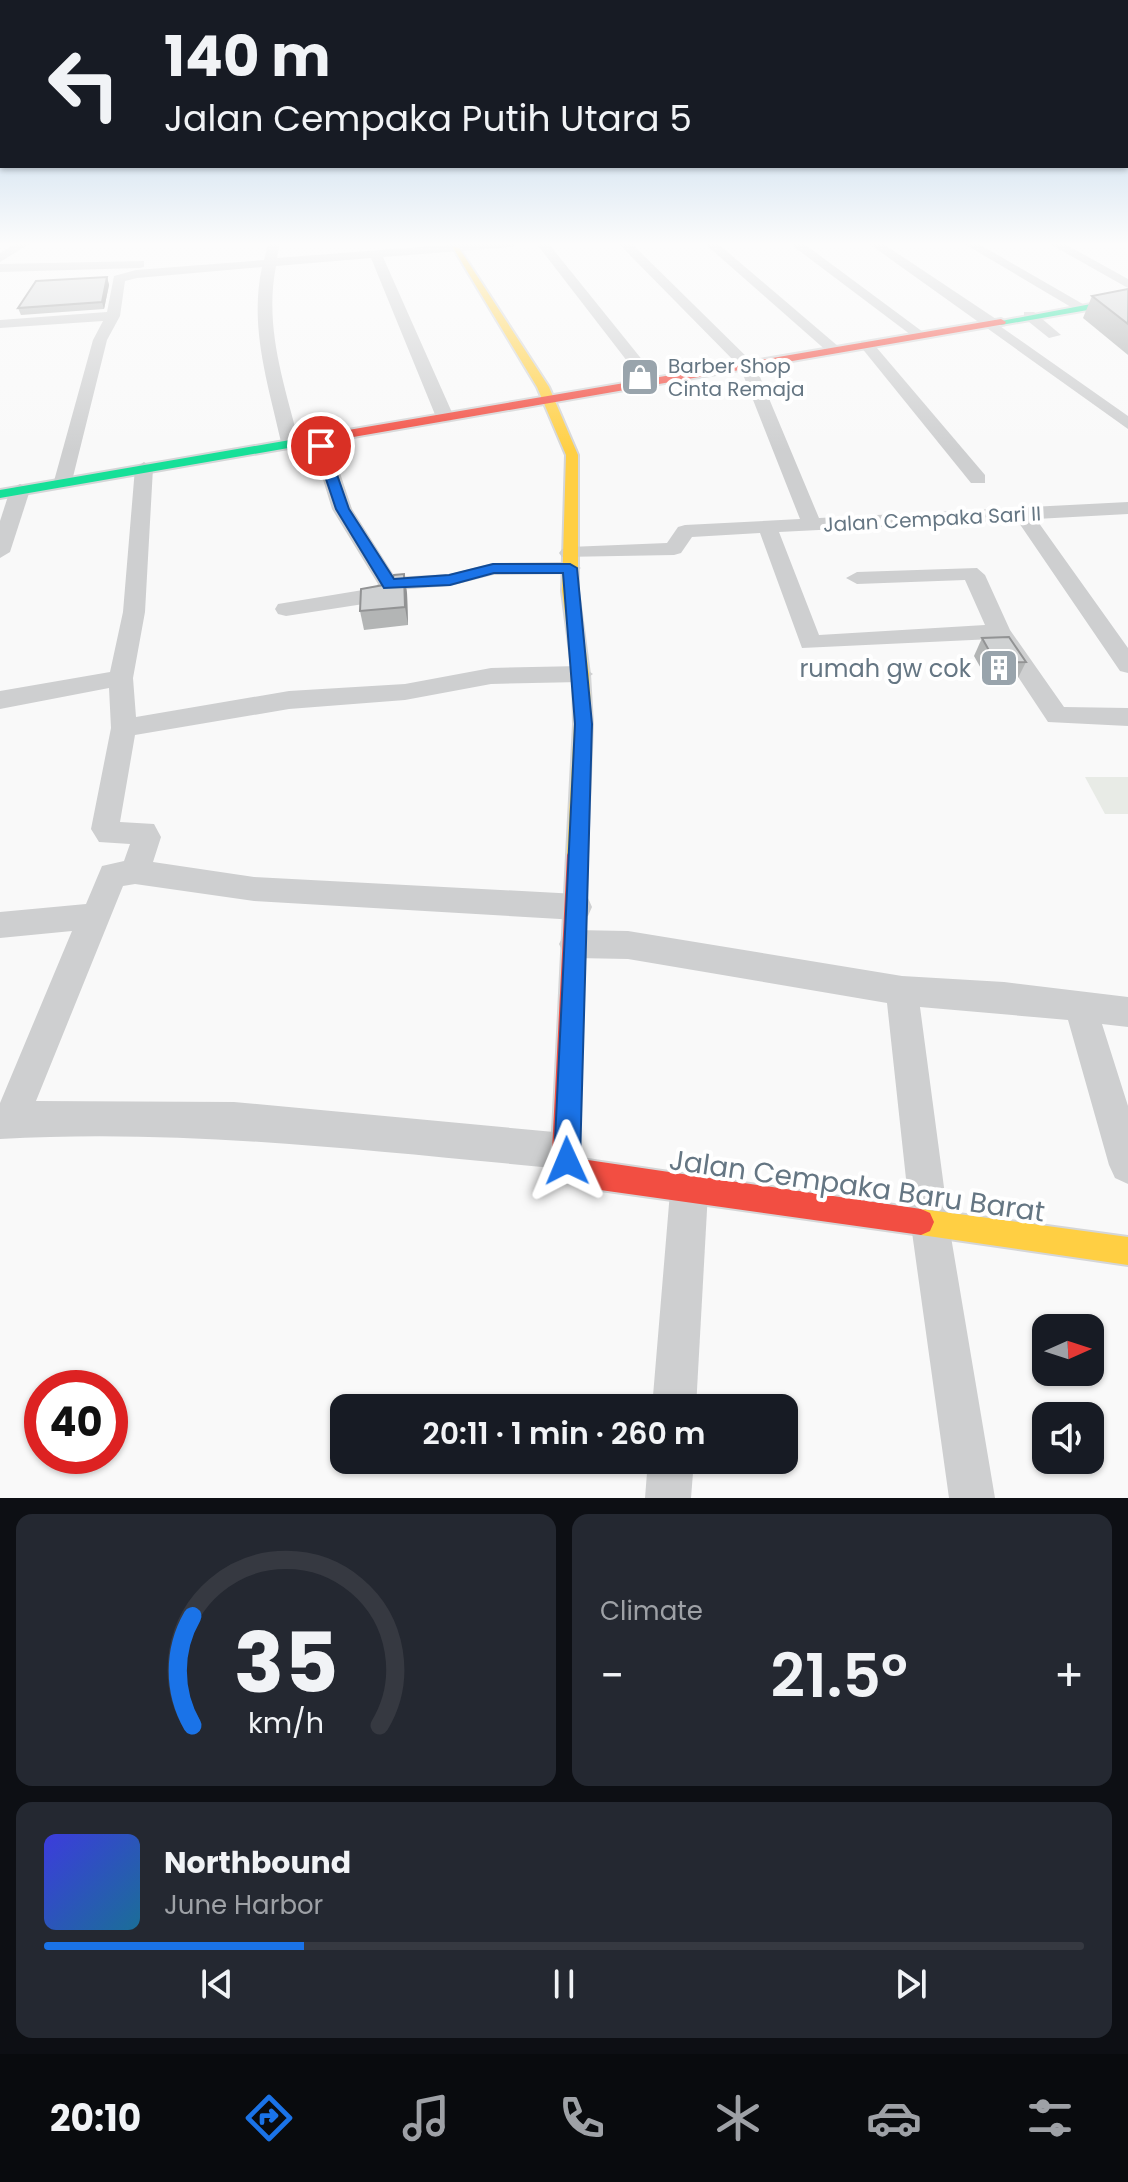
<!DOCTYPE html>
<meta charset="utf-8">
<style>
:root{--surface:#171b24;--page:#242831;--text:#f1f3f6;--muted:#9ea1a6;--line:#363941;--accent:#1a73e8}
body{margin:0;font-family:Poppins,sans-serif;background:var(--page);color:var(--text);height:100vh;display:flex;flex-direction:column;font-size:30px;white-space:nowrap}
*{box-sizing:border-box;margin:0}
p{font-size:26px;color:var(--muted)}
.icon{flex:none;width:44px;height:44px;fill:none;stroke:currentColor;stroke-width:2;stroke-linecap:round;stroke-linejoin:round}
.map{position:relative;height:1498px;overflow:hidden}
.sheet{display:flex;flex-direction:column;gap:16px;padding:16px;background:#0d0f14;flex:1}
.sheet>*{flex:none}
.banner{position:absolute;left:0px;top:0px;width:1128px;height:168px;box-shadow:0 2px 6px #0004;background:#171b24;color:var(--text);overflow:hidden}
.needle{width:52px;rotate:87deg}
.controls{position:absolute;left:1032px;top:1314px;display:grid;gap:16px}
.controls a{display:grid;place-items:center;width:72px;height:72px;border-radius:16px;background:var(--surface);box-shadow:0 2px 6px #0004;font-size:40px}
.speed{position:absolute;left:24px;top:1370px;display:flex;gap:16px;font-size:40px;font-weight:700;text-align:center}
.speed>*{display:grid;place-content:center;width:104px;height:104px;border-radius:50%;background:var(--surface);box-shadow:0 2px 6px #0004;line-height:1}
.speed .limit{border:12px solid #d22;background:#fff;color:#111}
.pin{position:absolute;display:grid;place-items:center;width:68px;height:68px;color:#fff;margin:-34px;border:4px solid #fff;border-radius:50%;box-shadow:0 2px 8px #0007}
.me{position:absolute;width:88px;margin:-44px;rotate:359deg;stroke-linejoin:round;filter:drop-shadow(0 0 6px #0008)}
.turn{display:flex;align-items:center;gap:28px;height:168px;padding:0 32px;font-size:36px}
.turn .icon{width:104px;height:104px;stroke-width:2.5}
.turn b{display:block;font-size:56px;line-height:68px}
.big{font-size:60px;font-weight:600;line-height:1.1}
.sheet .widget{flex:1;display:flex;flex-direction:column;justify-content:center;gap:12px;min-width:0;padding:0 28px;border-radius:16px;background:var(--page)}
.sheet .dial{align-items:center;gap:0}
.dial svg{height:208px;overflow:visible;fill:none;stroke:var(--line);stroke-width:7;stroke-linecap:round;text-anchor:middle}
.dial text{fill:var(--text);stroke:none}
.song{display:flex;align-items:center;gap:24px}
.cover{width:96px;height:96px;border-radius:12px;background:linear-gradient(135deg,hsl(240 70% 55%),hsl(200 70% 35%))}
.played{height:8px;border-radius:4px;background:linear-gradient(90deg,var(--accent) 25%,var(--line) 25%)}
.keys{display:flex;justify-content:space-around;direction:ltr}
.heat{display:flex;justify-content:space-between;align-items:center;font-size:44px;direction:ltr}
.sheet .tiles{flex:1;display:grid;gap:16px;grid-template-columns:1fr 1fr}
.widget:last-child{grid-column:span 2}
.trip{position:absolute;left:330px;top:1394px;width:468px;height:80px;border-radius:16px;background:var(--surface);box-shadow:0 2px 6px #0004;font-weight:600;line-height:80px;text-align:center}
.menu{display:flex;height:128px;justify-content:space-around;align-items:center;background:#090b0e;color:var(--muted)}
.menu .icon{width:56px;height:56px}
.menu .on{color:var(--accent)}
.menu b{font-size:36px;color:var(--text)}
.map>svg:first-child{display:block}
</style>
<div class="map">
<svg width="1128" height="1498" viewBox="0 0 1128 1498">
<rect width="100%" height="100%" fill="#f9f9f9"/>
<path fill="#e8ebe6" d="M1085 777H1128V814H1105Z"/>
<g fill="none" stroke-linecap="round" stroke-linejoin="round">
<g stroke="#d5d6d7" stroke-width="4">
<g id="fast">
<path d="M1128 297V303L1001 325 996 322Z"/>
<path d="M313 436 317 437V443L0 498V490Z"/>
</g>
</g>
<g stroke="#d5d6d7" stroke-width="4">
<g id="slow">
<path d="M452 246 459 248 549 387 578 455V591L589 674 592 724 587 855 584 861 577 863 570 861 567 855 574 724 573 674 562 591 566 455 537 387Z"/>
<path d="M921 1209 1128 1237V1265L921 1235 912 1231 908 1222 912 1213Z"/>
</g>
</g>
<g stroke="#d5d6d7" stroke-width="4">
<g id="jam">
<path d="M1001 319 1006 322 1005 324 313 444 307 440 313 436Z"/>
<path d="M577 847 584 849 587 855 578 1151 581 1159 921 1209 930 1213 934 1222 930 1231 921 1235 579 1187 562 1177 552 1151 567 855 570 849Z"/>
</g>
</g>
<g fill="#cecfd0" fill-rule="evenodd">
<path d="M17 243H31L0 262V253Z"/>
<path d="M268 243H280L277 258 471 243H518L512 247 383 257 454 417 451 421 445 422 436 417 371 258 276 266C264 327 284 383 299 442L290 447 281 442C268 383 249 327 262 267L137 278 125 281 120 316 107 340 72 481 63 487 56 485 54 481 93 340 103 321 0 328V320L107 312 114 276 136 270 264 260Z"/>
<path d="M536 243H548L656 377V383H644Z"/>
<path d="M618 243H631L755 365 819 518 1128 502V514L1036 519 1128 648V673L1120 671 1017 520 779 532 819 635 985 625 965 580 857 584 846 578 857 572 977 568 985 575 1010 630 1064 707 1128 708V726L1048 722 993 639 802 648 760 533 692 537 681 553 674 555 562 557 559 553 562 549 569 547 667 543 678 527 685 525 800 519 740 367Z"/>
<path d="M704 243H717L839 347V353H829Z"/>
<path d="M789 243H803L927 335 915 338Z"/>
<path d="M868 243H882L996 319 997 324 1128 416V429Z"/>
<path d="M963 243H977L1088 307 1076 310Z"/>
<path d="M1048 243H1063L1128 279V288Z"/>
<path d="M144 261V267L139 268 0 272V264Z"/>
<path d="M1024 312H1034L1061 335 1049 338 1024 318Z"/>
<path d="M861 341H871L985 475V483H971L861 347Z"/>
<path d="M319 432 328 437 352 509 395 577 450 574 493 563 570 562 581 568 570 574 493 575 450 586 396 590 391 599 383 601 286 616 278 614 275 609 278 604 375 588 378 584 332 509 310 437Z"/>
<path d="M144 462 153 468 145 612 133 678 136 717 289 691 405 684 491 668 581 666 593 674 581 682 491 684 405 700 289 709 135 735 120 822 154 824 161 837 153 862 254 877 577 894 588 898 592 907 588 916 577 920 254 901 135 884 123 886 36 1101 234 1102 565 1133 578 1138 583 1151 578 1164 565 1169C377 1152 189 1128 0 1139V1103L72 931 0 938V912L86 904 102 866 124 861 130 844 99 842 91 829 111 728 109 688 0 709V691L110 672 123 612 135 468Z"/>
<path d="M20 484 30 490 10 552 0 558V521L10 490Z"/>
<path d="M575 930 628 931 902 976 1004 982 1128 997V1027L1102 1024 1128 1106V1184L1115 1178 1109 1165 1068 1020 920 1007 949 1225 995 1498H949L911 1225 887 1003 628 959 575 958 564 954 559 944 564 934Z"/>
<path d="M689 1173 702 1179 708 1192 696 1408H652L670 1192 676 1179Z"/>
<path d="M648 1460H694L691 1498H645Z"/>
</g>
<use href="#fast" fill="#16e098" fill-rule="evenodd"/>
<use href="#slow" fill="#ffcf43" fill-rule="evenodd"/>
<use href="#jam" fill="#f24e42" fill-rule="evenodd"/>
</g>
<g fill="#b3b5b5">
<path d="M107 277 109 285 104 309 21 315 18 308Z"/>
<path d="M1128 289V355L1083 318 1092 296Z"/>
<path d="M404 574 407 593 408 625 364 630 360 611 389 584Z"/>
<path d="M982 638 1026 662 1017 680 988 681 974 656Z"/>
</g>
<g fill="#929394">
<path d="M107 277 109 285 104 309 102 302Z"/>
<path d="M404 574 407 593 408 625 405 607Z"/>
</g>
<g fill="#d0d2d3" stroke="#929394" stroke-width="2">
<path d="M107 277 102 302 18 308 36 281Z"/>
<path d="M1128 289V324L1092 296Z"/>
<path d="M404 574 405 607 360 611 361 589 389 584 394 575Z"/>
<path d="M1009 637 1026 662 996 663 982 638Z"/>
</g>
<linearGradient id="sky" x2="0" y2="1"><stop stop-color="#9dc2e2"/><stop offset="0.54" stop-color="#fcfcfc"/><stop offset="1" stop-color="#fcfcfc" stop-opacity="0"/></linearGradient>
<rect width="1128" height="452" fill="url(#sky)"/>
<path fill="#1a73e8" stroke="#114b97" stroke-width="2" d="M321 442 327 446 349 509 394 579 449 575 493 564H570L577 568 592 724 580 1161 576 1171 567 1174 558 1171 554 1161 575 724 563 573H494L450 585 384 588 336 509 315 446Z"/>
<defs>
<g id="shop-square" transform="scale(2)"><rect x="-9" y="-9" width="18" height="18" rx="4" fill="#99a4ac" stroke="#fff"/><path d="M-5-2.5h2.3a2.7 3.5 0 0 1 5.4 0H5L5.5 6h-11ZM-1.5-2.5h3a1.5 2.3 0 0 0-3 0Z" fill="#fff"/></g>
<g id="building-square" transform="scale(2)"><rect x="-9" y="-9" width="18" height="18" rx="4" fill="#99a4ac" stroke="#fff"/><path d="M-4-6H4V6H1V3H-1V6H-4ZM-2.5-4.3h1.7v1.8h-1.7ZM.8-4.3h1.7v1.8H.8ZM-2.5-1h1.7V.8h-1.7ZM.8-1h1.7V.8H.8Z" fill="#fff"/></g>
</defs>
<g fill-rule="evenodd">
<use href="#shop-square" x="640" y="377"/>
<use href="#building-square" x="999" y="668"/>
</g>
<g text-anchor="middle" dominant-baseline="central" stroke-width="8" stroke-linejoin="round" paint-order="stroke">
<g font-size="20" fill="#657683" stroke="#fff" text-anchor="start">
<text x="668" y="366">Barber Shop<tspan x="668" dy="23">Cinta Remaja</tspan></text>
</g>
<g font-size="20" fill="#657683" stroke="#fff">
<text transform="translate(932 519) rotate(-3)">Jalan Cempaka Sari II</text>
</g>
<g font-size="24" fill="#657683" stroke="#fff" text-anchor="end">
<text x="971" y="668">rumah gw cok</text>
</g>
<g font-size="28" fill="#657683" stroke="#fff">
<text transform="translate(857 1186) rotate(8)">Jalan Cempaka Baru Barat</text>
</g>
</g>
</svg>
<div class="controls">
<a><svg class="needle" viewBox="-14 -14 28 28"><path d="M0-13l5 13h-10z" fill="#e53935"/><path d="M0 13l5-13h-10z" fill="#9ea1a6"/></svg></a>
<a><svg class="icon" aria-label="sound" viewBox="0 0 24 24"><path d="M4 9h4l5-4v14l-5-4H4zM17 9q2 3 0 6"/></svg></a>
</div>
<div class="speed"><div class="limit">40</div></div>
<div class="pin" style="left:321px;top:446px;background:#d93025"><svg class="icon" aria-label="arrive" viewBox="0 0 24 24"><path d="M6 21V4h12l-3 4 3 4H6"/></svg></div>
<svg class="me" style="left:567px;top:1161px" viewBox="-20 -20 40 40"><path d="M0-17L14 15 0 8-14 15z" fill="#1a73e8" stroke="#fff" stroke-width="4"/></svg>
<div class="trip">20:11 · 1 min · 260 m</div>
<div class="banner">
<div class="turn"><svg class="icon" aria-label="left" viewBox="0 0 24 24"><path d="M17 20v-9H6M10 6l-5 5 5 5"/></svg><div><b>140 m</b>Jalan Cempaka Putih Utara 5</div></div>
</div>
</div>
<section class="sheet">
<div class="tiles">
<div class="widget dial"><svg viewBox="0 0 100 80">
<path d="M14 69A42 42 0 1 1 86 69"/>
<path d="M14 69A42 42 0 0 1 14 27" stroke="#1a73e8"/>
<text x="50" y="56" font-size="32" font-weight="700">35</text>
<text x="50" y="72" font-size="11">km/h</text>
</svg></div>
<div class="widget"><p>Climate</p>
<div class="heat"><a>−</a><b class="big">21.5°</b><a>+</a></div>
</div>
<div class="widget">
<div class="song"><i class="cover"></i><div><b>Northbound</b><p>June Harbor</p></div></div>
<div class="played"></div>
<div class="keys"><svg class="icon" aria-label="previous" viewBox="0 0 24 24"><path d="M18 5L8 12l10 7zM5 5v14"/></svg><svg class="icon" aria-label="pause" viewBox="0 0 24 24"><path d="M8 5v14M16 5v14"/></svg><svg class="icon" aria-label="next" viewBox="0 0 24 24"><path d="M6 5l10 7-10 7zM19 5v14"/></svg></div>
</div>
</div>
</section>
<nav class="menu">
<b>20:10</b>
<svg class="icon on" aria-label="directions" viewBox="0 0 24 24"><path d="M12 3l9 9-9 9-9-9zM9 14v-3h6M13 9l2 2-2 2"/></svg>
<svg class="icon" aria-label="music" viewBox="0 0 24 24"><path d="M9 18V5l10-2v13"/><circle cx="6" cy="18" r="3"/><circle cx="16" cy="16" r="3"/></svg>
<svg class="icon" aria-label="phone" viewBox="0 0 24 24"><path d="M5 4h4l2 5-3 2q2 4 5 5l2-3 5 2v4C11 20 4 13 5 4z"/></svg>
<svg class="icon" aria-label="climate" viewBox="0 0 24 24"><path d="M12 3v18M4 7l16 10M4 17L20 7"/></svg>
<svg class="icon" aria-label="car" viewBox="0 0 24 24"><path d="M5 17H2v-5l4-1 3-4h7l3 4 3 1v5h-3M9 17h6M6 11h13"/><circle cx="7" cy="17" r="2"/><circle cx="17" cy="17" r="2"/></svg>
<svg class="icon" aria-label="filters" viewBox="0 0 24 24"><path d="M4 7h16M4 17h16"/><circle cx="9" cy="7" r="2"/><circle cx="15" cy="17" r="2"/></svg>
</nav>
